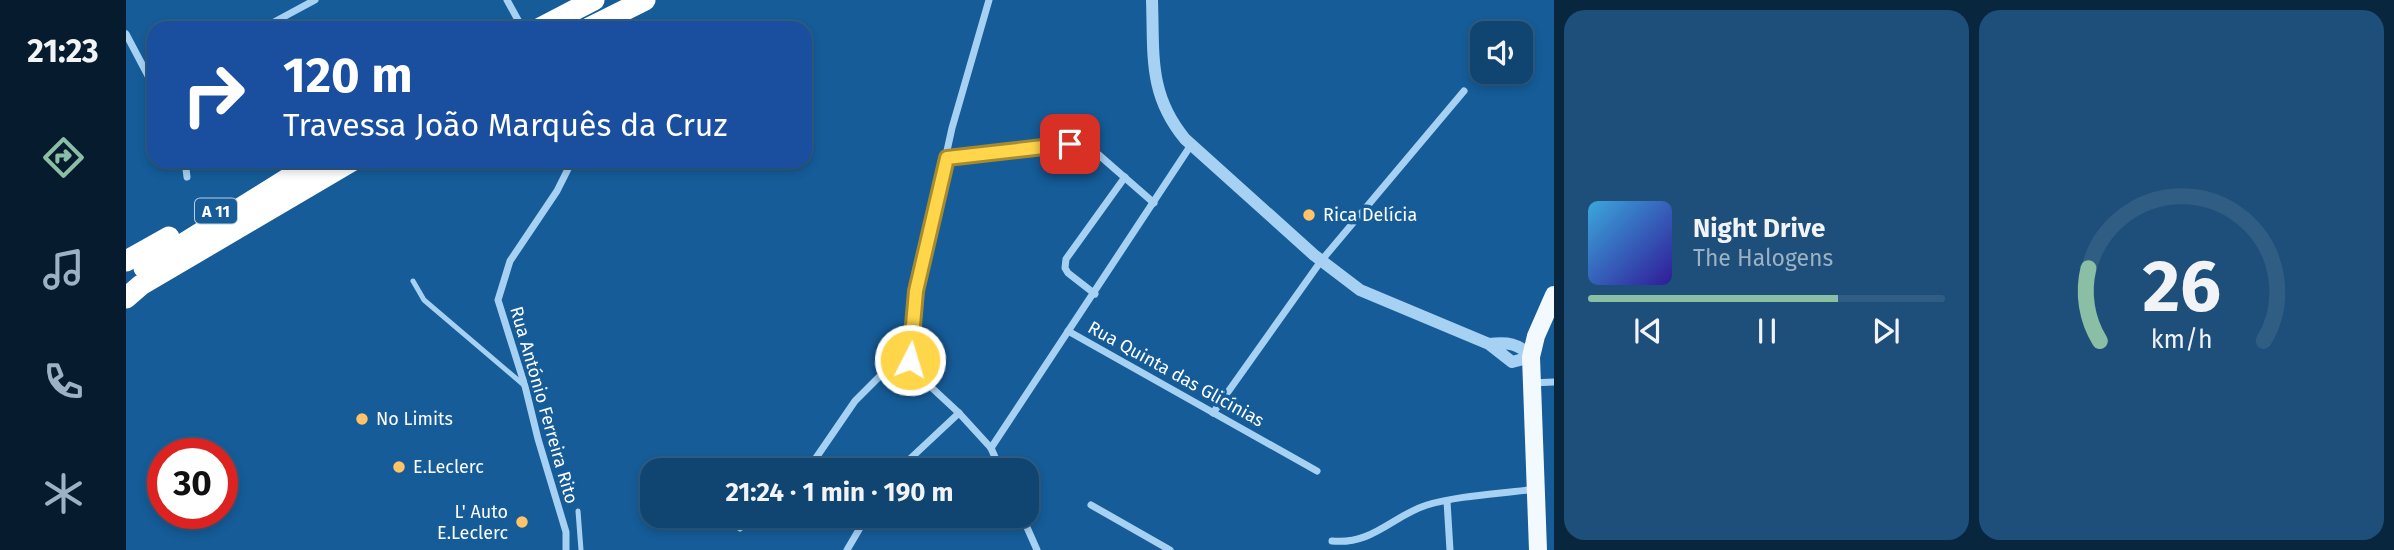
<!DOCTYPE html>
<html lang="pt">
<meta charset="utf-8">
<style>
:root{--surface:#104572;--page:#1e4f7a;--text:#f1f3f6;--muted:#9cb1c4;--line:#305d84;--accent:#8abfa5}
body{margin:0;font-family:"Fira Sans",sans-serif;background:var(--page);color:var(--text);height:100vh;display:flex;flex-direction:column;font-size:26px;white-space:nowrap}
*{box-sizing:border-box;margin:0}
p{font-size:23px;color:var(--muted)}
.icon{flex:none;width:38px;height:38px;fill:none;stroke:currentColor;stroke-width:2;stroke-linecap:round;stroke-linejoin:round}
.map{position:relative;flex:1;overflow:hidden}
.details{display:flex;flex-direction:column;gap:10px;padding:10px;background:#09263f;width:840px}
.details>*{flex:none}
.banner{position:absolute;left:21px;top:21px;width:665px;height:147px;border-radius:21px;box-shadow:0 4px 10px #0003,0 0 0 2px var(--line);background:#1a4fa0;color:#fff;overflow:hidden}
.tools{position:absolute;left:1344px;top:21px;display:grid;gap:14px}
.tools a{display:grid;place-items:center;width:63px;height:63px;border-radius:14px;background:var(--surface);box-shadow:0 4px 10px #0003,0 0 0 2px var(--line);font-size:35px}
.speed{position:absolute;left:21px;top:438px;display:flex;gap:14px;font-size:35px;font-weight:700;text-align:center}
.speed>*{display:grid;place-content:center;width:91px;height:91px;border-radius:50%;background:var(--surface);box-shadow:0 4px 10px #0003,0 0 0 2px var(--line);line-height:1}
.speed .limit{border:10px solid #d22;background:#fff;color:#111}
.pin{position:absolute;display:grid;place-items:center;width:60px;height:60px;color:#fff;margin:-30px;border-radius:14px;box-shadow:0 4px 10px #0006}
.me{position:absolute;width:77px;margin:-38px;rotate:5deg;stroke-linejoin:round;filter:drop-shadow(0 0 5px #0008)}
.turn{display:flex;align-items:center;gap:24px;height:147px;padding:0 21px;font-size:32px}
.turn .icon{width:91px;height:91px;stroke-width:2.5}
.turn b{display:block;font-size:49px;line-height:60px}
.details .tile{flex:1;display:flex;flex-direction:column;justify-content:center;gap:10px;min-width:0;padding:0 24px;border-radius:21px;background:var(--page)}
.details .dial{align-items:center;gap:0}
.dial svg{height:182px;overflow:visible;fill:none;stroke:var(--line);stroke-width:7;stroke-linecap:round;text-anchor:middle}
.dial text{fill:var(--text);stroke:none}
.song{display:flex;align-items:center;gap:21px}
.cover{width:84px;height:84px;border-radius:10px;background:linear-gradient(135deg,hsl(200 70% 55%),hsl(250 70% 35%))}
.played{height:7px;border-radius:4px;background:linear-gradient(90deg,var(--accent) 70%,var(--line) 70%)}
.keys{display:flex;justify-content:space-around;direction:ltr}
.details .tiles{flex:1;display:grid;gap:10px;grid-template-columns:repeat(2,1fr)}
.trip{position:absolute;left:514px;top:458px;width:399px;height:70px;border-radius:21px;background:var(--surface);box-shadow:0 4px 10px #0003,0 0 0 2px var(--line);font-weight:700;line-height:70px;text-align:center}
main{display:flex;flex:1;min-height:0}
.tab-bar{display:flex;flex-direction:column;width:126px;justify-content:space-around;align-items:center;background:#061c2e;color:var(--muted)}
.tab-bar .icon{width:49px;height:49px}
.tab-bar .on{color:var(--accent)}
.tab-bar b{font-size:32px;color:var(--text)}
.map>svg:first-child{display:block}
</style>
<main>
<nav class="tab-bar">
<b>21:23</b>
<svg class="icon on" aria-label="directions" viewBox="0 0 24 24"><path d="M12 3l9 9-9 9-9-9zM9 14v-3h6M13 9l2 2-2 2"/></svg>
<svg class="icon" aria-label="music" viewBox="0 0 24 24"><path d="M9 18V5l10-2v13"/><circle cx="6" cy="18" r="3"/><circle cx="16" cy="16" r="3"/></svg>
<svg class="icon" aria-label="phone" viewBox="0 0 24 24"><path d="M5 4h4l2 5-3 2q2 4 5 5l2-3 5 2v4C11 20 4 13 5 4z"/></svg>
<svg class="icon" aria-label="climate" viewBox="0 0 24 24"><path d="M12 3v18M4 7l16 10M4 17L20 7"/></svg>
</nav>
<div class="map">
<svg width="1428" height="550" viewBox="0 0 1428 550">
<rect width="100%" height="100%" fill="#155c98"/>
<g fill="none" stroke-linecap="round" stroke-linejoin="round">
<path stroke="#3874a7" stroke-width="7" stroke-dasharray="7 3.5" stroke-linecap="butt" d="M392 20 396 28"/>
<g stroke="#a7d1f2" stroke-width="5">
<path d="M287 281 298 300 399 386"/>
<path d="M452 511 455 550"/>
</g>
<g stroke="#a7d1f2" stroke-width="7">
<path d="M381 0 392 20"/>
<path d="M863 0 826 128 790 291 784 360 791 374 833 413 865 448 875 471"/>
<path d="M137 28 189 0"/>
<path d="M0 34 28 87"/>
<path d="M821 158 888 149 933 147 958 142 1028 203"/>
<path d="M59 161 61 177"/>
<path d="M969 294 942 273 939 268 940 259 999 177"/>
<path d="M942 331 1191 471"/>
<path d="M1405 383 1428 382"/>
<path d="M1087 413 1195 261 1338 91"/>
<path d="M865 448 1065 145"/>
<path d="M681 471 729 401 765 365 776 359 784 360"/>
<path d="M771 471 833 413"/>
<path d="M1321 501 1324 550"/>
<path d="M965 505 1044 550"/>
<path d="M896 516 911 550"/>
<path d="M614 528 627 516"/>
<path d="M1206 541C1247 545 1266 516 1301 505 1335 495 1374 494 1409 489"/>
<path d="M440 550V532L412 439 399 386 372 300 384 261 431 191 446 161"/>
<path d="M721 550 741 516"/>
</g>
<path stroke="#a7d1f2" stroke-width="12" d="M1026 0C1028 55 1022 94 1059 139L1188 255 1234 290 1363 344 1386 362 1405 357C1393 343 1381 342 1363 344"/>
<path stroke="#f2f9ff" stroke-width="18" d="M1412 550 1405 357 1410 336 1428 295"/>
<g stroke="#fff" stroke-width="21">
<path d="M414 28 468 0"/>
<path d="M463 28 519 0"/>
<path d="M0 261 43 237"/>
<path d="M18 268 190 161"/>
<path d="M0 298 15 285 226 161"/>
</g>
</g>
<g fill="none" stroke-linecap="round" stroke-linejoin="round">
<g stroke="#a68a30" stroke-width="18">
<path id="route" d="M784 360 790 291 821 158 944 144"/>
</g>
<use href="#route" stroke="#ffd54a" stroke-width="12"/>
</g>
<g fill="#ffc368" stroke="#155c98" stroke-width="2.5">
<circle cx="1183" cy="215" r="7"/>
<circle cx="236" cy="419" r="7"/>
<circle cx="273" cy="467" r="7"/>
<circle cx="396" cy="522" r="7"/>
</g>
<g text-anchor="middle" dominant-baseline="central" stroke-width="7" stroke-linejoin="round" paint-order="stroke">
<rect fill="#155c98" stroke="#b9cee0" stroke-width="2" x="69" y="198.5" width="42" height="25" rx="5"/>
<g font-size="16" font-weight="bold" fill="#fff">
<text x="90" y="211">A 11</text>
</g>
<g font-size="18" fill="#fff" stroke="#155c98" text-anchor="start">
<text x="1197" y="215">Rica Delícia</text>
<text x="250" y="419">No Limits</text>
<text x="287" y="467">E.Leclerc</text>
<text x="382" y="512" text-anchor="end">L' Auto<tspan x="382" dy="21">E.Leclerc</tspan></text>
</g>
<g font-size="18" fill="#fff" stroke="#155c98">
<text transform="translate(1050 374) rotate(29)">Rua Quinta das Glicínias</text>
<text transform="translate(418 405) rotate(74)">Rua António Ferreira Rito</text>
</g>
</g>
</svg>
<div class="tools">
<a><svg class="icon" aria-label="sound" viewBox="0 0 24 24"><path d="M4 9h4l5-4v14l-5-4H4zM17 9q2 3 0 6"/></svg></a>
</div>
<div class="speed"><div class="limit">30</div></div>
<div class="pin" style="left:944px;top:144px;background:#d93025"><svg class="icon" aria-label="arrive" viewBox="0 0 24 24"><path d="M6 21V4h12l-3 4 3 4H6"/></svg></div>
<svg class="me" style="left:784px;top:360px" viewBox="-20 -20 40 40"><circle r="17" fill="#ffd54a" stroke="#fff" stroke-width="3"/><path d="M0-11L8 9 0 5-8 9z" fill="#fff"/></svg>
<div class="trip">21:24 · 1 min · 190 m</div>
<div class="banner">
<div class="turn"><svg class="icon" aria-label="right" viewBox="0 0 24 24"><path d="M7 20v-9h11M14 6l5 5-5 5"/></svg><div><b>120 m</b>Travessa João Marquês da Cruz</div></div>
</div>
</div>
<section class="details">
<div class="tiles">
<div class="tile">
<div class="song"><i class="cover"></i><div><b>Night Drive</b><p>The Halogens</p></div></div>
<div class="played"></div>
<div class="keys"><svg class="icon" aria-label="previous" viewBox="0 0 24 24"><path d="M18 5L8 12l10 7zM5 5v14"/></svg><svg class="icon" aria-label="pause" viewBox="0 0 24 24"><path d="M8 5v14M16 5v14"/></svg><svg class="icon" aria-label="next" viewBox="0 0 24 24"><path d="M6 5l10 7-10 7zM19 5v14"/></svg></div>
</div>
<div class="tile dial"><svg viewBox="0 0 100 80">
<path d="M14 69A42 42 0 1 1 86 69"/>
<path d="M14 69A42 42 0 0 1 9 37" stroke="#8abfa5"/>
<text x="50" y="56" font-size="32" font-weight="700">26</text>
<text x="50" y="72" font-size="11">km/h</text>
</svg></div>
</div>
</section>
</main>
